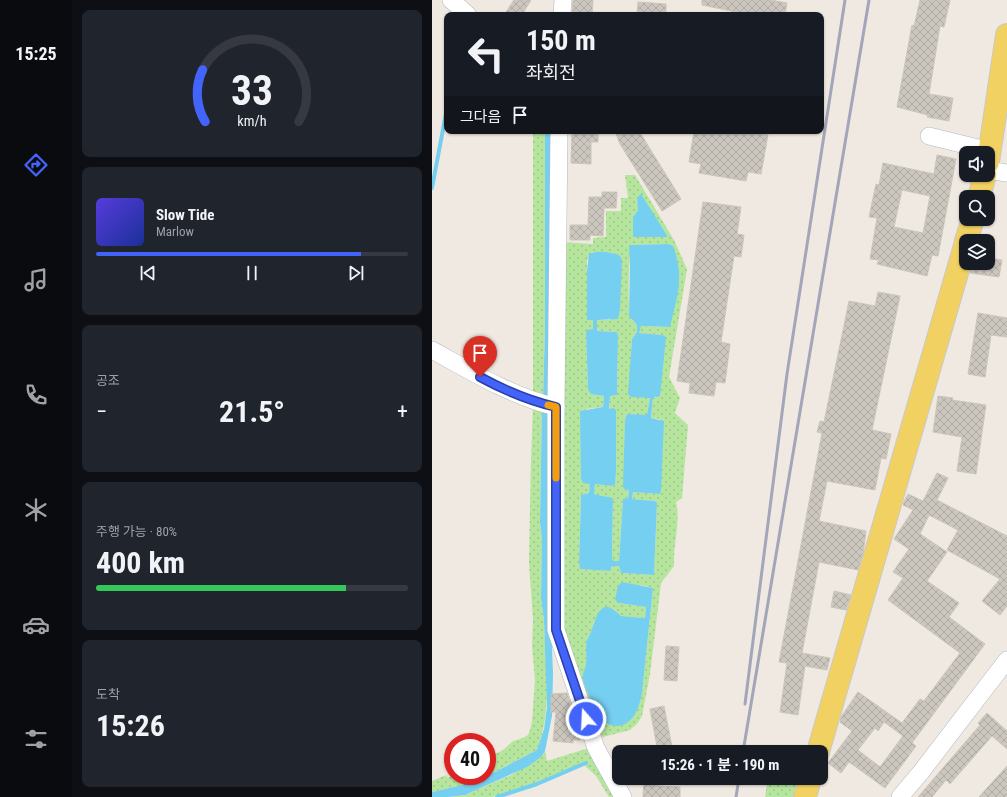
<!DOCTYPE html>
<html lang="ko">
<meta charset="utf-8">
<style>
:root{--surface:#171b24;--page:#20242c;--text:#f1f3f6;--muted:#9ea1a6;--line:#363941;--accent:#4264fb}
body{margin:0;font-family:"Roboto Condensed","Noto Sans KR",sans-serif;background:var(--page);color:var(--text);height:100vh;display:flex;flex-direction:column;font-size:15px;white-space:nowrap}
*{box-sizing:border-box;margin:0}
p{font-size:13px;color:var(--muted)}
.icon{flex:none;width:22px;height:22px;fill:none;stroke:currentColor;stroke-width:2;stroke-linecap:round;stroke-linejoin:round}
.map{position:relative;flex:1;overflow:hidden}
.side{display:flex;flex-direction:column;gap:10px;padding:10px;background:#0d0f14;width:360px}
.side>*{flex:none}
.guide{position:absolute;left:12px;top:12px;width:380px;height:122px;border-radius:8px;box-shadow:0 1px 3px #0004;background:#171b24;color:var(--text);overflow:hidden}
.buttons{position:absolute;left:527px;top:146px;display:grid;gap:8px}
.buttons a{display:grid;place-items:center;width:36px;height:36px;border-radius:8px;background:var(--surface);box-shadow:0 1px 3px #0004;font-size:20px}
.speed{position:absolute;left:12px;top:733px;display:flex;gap:8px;font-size:20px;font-weight:700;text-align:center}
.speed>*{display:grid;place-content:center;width:52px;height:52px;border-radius:50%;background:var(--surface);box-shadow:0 1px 3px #0004;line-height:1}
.speed .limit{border:6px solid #d22;background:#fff;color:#111}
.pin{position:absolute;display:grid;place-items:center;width:34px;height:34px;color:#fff;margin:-41px -17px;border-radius:50% 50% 50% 0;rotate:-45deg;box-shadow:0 0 4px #0007}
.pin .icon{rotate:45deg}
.me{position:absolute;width:44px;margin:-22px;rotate:341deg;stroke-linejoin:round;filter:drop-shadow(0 0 3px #0008)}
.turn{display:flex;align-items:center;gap:14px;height:84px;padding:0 16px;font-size:18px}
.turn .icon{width:52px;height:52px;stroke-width:2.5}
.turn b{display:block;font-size:28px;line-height:34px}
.then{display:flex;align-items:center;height:38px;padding:0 16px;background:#0003;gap:8px;font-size:15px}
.big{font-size:30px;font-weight:700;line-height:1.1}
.side .widget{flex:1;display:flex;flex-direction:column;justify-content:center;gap:6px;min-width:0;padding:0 14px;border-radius:8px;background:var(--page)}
.side .dial{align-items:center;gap:0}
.dial svg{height:104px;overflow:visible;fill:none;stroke:var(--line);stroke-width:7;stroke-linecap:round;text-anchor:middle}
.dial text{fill:var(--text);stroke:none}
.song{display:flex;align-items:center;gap:12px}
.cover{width:48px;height:48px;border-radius:6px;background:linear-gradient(135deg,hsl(250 70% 55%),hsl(230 70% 35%))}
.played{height:4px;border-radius:2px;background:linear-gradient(90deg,var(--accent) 85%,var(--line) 85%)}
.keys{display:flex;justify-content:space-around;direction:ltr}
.heat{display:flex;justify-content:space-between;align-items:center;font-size:22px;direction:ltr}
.charge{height:6px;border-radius:3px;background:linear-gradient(90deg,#34c759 80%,var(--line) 0)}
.trip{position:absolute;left:180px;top:745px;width:216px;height:40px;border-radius:8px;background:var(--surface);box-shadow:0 1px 3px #0004;font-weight:700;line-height:40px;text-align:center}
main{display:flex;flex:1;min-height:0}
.dock{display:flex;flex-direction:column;width:72px;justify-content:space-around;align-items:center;background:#090b0e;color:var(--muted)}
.dock .icon{width:28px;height:28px}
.dock .selected{color:var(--accent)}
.dock b{font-size:18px;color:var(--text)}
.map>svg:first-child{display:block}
</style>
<main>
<nav class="dock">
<b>15:25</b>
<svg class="icon selected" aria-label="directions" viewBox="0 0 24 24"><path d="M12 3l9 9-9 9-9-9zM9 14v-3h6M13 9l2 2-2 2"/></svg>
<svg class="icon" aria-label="music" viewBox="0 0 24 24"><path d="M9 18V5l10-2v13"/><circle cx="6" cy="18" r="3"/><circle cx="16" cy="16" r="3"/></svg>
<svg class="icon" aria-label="phone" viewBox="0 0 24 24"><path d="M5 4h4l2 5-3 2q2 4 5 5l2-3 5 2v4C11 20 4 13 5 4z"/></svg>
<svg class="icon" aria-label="climate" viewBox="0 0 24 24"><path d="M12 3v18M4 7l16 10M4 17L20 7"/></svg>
<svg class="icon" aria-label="car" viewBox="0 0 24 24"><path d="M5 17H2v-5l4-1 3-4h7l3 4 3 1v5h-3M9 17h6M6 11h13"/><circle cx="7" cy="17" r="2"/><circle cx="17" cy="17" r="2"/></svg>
<svg class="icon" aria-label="filters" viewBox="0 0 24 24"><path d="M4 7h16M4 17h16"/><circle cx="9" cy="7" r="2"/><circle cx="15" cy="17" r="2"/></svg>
</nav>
<section class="side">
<div class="widget dial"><svg viewBox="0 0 100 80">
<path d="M14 69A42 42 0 1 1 86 69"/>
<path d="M14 69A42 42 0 0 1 12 29" stroke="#4264fb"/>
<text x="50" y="56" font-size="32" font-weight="700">33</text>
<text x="50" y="72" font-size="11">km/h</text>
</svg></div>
<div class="widget">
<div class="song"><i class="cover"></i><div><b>Slow Tide</b><p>Marlow</p></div></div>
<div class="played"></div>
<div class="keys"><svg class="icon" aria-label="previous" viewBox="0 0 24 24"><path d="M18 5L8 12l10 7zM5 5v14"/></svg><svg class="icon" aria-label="pause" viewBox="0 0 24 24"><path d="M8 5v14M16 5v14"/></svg><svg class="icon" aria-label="next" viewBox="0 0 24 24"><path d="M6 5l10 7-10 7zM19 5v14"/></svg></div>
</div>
<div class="widget"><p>공조</p>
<div class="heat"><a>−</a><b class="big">21.5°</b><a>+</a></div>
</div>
<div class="widget"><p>주행 가능 · 80%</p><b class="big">400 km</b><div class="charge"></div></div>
<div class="widget"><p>도착</p><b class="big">15:26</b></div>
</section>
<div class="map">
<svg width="575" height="797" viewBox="0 0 575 797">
<defs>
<pattern id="grass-dots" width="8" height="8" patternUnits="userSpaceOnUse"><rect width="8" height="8" fill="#b6e59e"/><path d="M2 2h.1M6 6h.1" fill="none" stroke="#9dc588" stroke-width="1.8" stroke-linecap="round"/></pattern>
<pattern id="building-cross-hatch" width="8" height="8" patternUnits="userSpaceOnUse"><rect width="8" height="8" fill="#cbc7bf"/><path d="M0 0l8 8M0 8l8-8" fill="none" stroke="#afaba4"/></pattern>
</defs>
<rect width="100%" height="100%" fill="#efe9e1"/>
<g fill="url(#grass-dots)" fill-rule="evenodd">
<path d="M101 131H113V329L111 399 101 396Z"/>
<path d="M193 175H203L242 240 255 269 237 377 248 398 243 413 256 425 250 498 244 502C249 522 241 544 242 566L229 583 218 674 210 716 205 724 198 730 171 737 166 730 131 631V242L161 244V238L174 237V211H189V198H196ZM205 198 236 236 201 217 206 210ZM236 244 238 327 208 326 207 333 230 335 224 398H221L219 418 228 419V494L201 492 200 499 223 501 225 503 222 575 189 573 187 566H180L178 571 148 569 147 563 149 495 157 493 158 484 154 409 171 407 172 396 159 394 156 389 154 333 161 329V320L155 319V261L160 252 182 253 178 320H165V329L167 331 185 332 186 336 185 395 178 396C176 413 180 428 183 445 185 458 184 472 183 485L179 486 163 484 162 494 181 498 180 556 181 561H187L191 499 196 498 197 490 192 489 193 420 195 414 215 416 218 398 199 358 200 339 205 332V325C203 323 200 321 199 318 195 307 197 257 199 245ZM209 585 221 588 210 693C207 704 205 713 198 721L167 716 161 706 151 679 154 663 155 639 159 633 162 622 170 608 182 609 189 616 213 618 214 607 187 603Z"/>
<path d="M101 407 110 408 108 522 110 539 109 598 112 620C113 663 121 709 105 750L55 776V758L71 750 81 741 91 738 96 735 98 730 100 721 103 680 100 645 101 621 97 562 99 458Z"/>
<path d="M157 748 185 797H177L164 776 153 766 156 763 155 762 104 783 60 797H16L33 795 79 775 109 757 113 751 115 761Z"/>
<path d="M14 775 16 778 21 775 54 776 35 784 0 792V781Z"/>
<path d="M336 778H368L363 797H333Z"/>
</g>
<g fill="#75cff0">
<path d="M113 131H119L118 400 111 399 113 329Z"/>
<path d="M209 194 236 237H201V217L206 210 205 198Z"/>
<path d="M236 244 241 246C253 278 245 296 238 327L209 326 207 333 230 335 234 337 228 396 221 398 219 418 232 421 229 490 228 494 201 492 200 499 223 501 225 503 222 575 189 573 187 566H180L178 571 148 569 147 563 149 495 157 493 158 484 151 483 149 478 148 411 171 407 172 396 159 394 156 390 154 333 155 330 161 329V320H155V271L157 254C164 250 179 252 187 255L190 260 188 310 186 319 165 320V330L167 331 185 332 186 336 185 395 178 396 177 409 181 408 184 410V472L183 485 179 486 163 484 162 494 181 498 180 556 181 561H187L191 499 196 498 197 490 192 489 191 485 193 420 195 414 215 415 218 398 199 397 196 394 200 339 205 332V325L197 316 198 263 197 247 199 245Z"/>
<path d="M110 408 117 410V578L121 673 120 716 113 751 109 757 95 767 33 795 16 797H0V792L35 784 63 772 105 750 112 729 115 707 112 620 109 598 110 539 108 522Z"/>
<path d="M190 582 221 588 210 693C207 707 203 723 187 726 182 726 177 725 173 722 166 717 152 687 151 679 150 675 153 669 154 664 155 656 153 648 155 640 156 637 158 635 159 632 165 615 169 595 189 616L213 618 214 607 187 603 183 600 186 586Z"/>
</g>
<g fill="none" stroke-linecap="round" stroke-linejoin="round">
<g stroke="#75cff0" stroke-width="4">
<path d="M0 188 15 108"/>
<path d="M65 797 105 784 154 763"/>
</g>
</g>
<g fill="url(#building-cross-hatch)" stroke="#cbc5ba" fill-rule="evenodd">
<path d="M82 0H99L90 15H72Z"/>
<path d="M141 0H161L160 15H140Z"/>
<path d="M270 0H339L355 3 353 15H303L304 12 270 5Z"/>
<path d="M488 0H518L512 27 508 26 497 94 521 98 517 121 495 117 496 115 465 107 480 25 482 26Z"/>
<path d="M206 2 234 4V15H205Z"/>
<path d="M140 131H166V142H159V164L139 163Z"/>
<path d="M183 131H207L249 199 230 211 188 144Z"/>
<path d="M262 131H313L336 135 329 174 316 172 314 181 267 173 269 164 257 162Z"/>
<path d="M505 155 524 159 506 256 500 255 495 276 445 264 447 260 438 259 445 218 437 217 444 184 447 185 451 163 502 174ZM470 190 498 196 491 233 462 227Z"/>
<path d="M170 192H185L184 208H172L171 236 158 235V240H138V225H156L157 197H170Z"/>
<path d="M271 202 309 207 305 234 312 235 309 257 302 256 289 342 298 344 293 383 284 382 282 396 257 393 258 383 245 381Z"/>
<path d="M556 258 570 260 567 277 538 273 541 263H556Z"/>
<path d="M446 292 468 296 440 430 459 434 454 459 449 458 443 490 395 481 387 521 434 531 431 554 426 570 387 562 370 653 398 658 395 670 373 666 366 715 348 712 355 663 347 662 390 433 385 432 388 421 392 422 417 301 443 306Z"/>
<path d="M546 313 575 318V337L559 335 553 377 536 374Z"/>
<path d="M506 396 521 398 520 400 554 405 544 474 525 471 530 437 501 432Z"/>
<path d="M505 473 516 478 505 500 575 536V606L568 615 550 601 568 579 515 550 526 530 497 515 488 534 515 552 495 581 527 603 517 617 553 644 480 743 484 746 453 788 417 762 409 773 396 763 420 731 408 722 409 717 426 692 470 723 488 699 492 701 528 653 456 600 471 578 461 572 477 549 462 539 481 510 471 505 472 502 476 494 491 501ZM452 722 471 736 448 767 426 750 443 728 446 731Z"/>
<path d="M402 591 419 595 414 610 399 607Z"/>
<path d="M234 646 247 647 245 681 232 680Z"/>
<path d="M135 693 138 702 139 728 147 729 148 733V740H141V743L121 741 124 712H119V694Z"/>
<path d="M232 706 241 752H226L218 709Z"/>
<path d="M555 713 575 731V749L560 736 518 784 514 780 500 797H486L548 725 546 723Z"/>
<path d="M575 766V797H547Z"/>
<path d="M212 778H225V786L248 787V797H211Z"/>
</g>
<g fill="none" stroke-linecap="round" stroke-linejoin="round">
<g stroke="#b4b7c1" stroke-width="18">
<g id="minor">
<path d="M19 0 36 15"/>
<path d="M130 15 131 0"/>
<path d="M127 131 124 407V630L164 748 191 797"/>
<path d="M497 136 558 151"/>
<path d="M556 170 575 173"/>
<path d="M0 350C40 372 79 396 124 407"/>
<path d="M468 797 489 772 575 660"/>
</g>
</g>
<g stroke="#c9c9c9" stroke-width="24">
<g id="major">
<path d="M556 162 575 35"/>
<path d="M547 197 553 175"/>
<path d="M534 241 541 219"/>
<path d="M386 752 534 242"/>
<path d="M373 797 378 778"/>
</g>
</g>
<use href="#minor" stroke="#fff" stroke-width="17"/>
<use href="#major" stroke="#f2d163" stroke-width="22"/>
<g stroke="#a3a6b8" stroke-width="3">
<path d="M313 704 355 374 413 0"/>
<path d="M311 752 437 0"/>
<path d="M304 797 307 778"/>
</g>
</g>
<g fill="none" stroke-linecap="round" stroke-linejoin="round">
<g stroke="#2b41a3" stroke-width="10">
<path id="route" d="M48 377C72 390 98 401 124 407V630L154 719"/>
</g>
<use href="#route" stroke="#4264fb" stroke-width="7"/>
<path stroke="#f59e0b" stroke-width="7" d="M116 405 124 407V478"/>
</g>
</svg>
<div class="buttons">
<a><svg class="icon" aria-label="sound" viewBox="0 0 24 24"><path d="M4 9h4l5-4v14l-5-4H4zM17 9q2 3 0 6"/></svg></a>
<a><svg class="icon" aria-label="search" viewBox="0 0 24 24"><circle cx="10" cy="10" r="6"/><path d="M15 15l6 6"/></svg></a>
<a><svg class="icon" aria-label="layers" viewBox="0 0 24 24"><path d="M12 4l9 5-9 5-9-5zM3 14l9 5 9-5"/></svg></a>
</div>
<div class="speed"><div class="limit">40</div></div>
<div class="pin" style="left:48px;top:377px;background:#d93025"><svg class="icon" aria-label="arrive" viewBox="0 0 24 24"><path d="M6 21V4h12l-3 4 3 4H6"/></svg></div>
<svg class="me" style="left:154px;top:719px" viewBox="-20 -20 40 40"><circle r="17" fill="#4264fb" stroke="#fff" stroke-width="3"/><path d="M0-11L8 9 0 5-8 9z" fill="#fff"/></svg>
<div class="trip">15:26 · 1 분 · 190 m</div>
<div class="guide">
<div class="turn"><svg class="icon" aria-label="left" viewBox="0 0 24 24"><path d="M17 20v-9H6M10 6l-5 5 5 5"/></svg><div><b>150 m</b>좌회전</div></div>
<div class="then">그다음<svg class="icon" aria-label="arrive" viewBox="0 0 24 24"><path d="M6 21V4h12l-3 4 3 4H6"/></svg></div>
</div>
</div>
</main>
